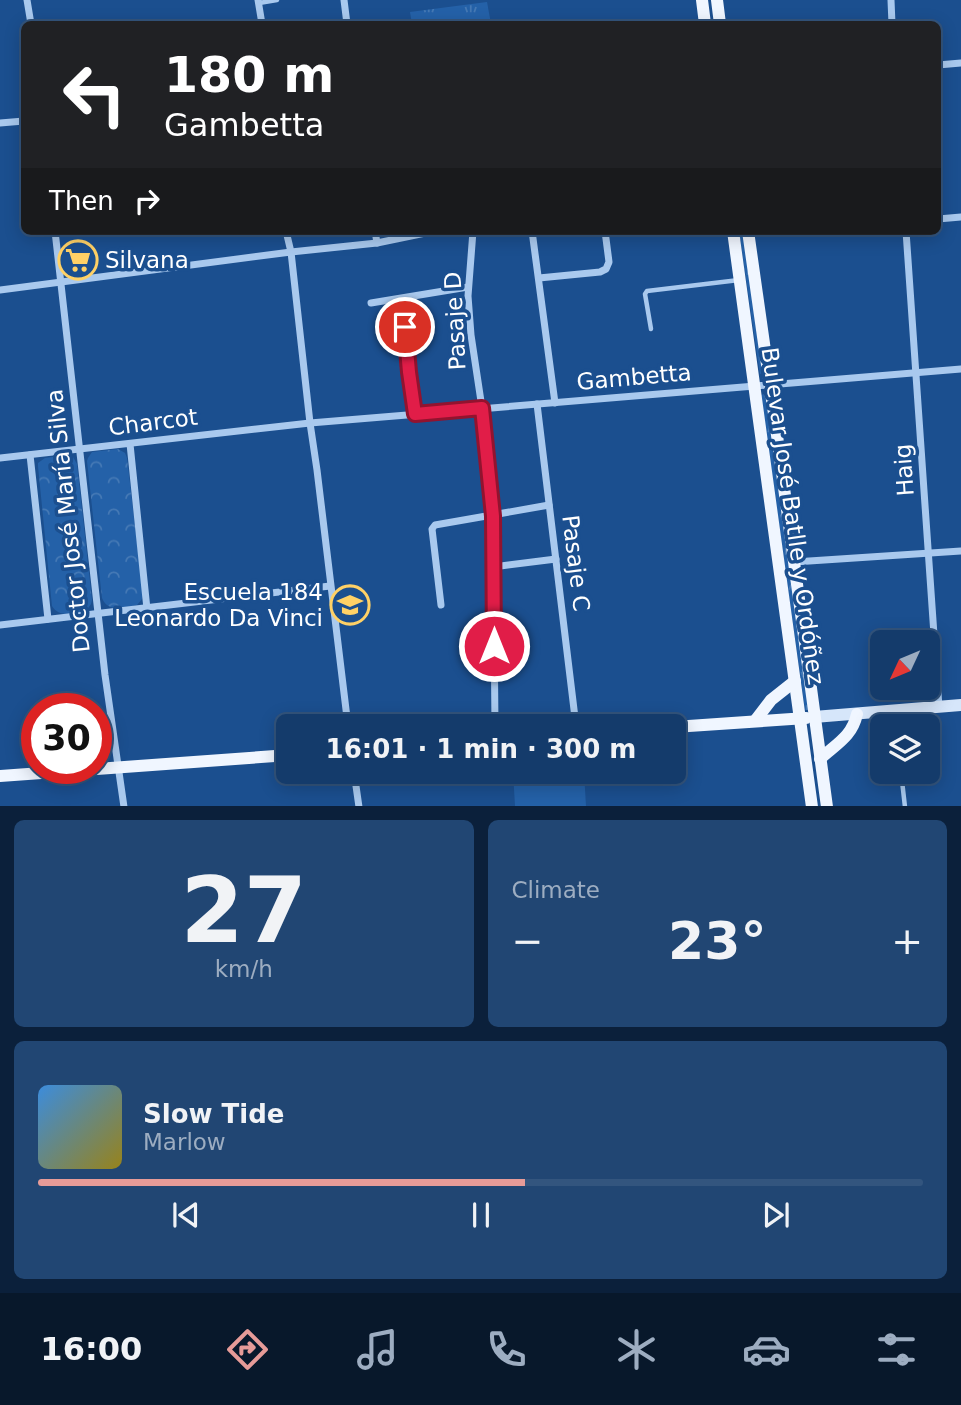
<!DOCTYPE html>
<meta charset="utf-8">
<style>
:root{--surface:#143b6b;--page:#214673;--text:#f1f3f6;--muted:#9dadc1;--line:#33557e;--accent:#e69b98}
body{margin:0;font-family:"DejaVu Sans",sans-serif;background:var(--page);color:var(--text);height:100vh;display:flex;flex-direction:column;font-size:26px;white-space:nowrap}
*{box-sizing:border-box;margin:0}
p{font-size:23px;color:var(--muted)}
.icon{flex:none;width:38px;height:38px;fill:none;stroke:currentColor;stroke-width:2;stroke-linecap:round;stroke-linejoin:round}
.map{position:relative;height:806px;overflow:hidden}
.sheet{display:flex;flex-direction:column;gap:14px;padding:14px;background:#0b203b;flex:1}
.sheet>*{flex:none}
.guide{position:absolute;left:21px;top:21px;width:920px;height:214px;border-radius:10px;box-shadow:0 4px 18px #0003,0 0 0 2px var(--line);background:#202124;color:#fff;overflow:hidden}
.needle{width:46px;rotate:226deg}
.controls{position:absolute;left:870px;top:630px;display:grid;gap:14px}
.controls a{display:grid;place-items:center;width:70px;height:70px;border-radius:10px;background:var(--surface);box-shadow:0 4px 18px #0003,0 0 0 2px var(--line);font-size:35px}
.speed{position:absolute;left:21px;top:693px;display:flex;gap:14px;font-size:35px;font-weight:700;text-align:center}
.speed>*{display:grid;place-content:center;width:91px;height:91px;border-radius:50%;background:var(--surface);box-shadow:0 4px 18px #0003,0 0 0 2px var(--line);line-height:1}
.speed .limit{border:10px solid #d22;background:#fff;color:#111}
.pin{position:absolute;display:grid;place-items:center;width:60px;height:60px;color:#fff;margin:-30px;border:4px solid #fff;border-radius:50%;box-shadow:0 2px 7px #0007}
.me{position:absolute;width:77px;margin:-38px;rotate:0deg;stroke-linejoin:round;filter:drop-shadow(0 0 5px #0008)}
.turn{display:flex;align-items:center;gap:24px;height:147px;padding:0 28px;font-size:32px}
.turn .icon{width:91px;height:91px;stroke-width:2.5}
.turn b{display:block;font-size:49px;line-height:60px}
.then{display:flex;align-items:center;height:66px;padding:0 28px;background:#0003;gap:14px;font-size:26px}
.big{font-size:52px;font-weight:700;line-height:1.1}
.sheet .card{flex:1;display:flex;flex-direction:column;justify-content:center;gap:10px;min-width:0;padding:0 24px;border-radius:10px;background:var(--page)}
.sheet .dial{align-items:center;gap:0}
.dial b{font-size:91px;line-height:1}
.song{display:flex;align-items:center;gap:21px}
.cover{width:84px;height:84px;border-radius:10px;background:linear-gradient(135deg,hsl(210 70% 55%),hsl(50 70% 35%))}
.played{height:7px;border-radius:4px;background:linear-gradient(90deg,var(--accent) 55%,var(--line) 55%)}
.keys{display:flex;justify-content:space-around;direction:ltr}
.heat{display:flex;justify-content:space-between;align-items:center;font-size:38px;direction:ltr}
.sheet .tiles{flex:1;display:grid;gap:14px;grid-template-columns:1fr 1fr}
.card:last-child{grid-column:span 2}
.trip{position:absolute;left:276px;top:714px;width:410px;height:70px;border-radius:10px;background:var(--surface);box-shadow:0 4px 18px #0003,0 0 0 2px var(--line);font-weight:700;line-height:70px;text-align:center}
.tabs{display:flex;height:112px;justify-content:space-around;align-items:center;background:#08182b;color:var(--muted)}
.tabs .icon{width:49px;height:49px}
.tabs .selected{color:var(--accent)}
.tabs b{font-size:32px;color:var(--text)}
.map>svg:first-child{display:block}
</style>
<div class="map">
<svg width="961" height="807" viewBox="0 0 961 807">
<defs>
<pattern id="grass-tufts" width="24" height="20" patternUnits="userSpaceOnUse" patternTransform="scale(1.75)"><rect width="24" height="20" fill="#2461a8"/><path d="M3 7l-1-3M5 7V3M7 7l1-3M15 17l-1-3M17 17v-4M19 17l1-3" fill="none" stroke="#4579b5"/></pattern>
<pattern id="forest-crowns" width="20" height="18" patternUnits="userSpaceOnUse" patternTransform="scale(1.75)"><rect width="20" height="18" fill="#2461a8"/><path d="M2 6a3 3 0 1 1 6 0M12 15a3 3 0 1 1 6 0" fill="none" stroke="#4579b5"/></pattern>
</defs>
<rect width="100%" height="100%" fill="#1b4f8f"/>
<g fill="url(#grass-tufts)">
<path d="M487 2 491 24H412L410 12Z"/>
<path d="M739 231H743L762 373 760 374Z"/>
<path d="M764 394 765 395 809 710H805L761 395Z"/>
</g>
<g fill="url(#forest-crowns)">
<path d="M118 449 125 453 127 458 143 594 142 599 137 605C124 608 108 613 102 598L87 461 88 458 92 452Z"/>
<path d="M68 455 73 457 77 464 92 600 91 604 86 611C74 613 59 618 52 606L38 466V463L45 458Z"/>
</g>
<path fill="#2461a8" d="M513 772H584L586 806H515Z"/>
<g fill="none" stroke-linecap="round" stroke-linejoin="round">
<g stroke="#a9c9ee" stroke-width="4.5">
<path d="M259 3 277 0"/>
<path d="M406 327 409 372 415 414"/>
<path d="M651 329 645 294 647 291 739 280"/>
<path d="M896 712 897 726"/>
<path d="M901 772 905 807"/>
</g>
<g stroke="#a9c9ee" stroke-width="7">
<path d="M27 0 31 24"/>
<path d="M258 0 262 24"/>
<path d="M344 0 347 24"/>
<path d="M891 0 892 24"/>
<path d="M938 65 961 63"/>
<path d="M0 123 24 121"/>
<path d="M938 219 961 217"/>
<path d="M55 231 105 675 124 807"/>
<path d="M286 231 291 252 310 423 317 470 348 726"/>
<path d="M375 231 377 243"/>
<path d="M473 231 468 296 471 335 482 408 493 516 495 726"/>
<path d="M532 231 555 403"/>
<path d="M906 231 939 707"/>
<path d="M748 232 764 231"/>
<path d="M539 278 600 272 606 269 609 262 605 231"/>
<path d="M0 290 291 252 377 243 435 231"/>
<path d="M371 303 468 287"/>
<path d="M537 404 576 726"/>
<path d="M130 444 147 609"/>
<path d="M30 455 48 619"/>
<path d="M0 458 310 423 961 369"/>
<path d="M794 562 961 551"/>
<path d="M493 567 556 559"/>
<path d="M441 605 432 529 435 525 549 505"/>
<path d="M0 625 330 586"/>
<path d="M354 772 359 807"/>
</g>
<path stroke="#d6e6fa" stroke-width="12" d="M814 717 961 705"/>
<g stroke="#f0f6ff" stroke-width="12">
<path d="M702 0 705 24"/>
<path d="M717 0 720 24"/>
<path d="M733 231 812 807"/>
<path d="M748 231 776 428 827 807"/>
<path d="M755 721 771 700 795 681"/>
<path d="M674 727 806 718"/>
<path d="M820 759C836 744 852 737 857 714"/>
<path d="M0 776 289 755"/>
</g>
</g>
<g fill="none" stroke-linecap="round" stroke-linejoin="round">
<g stroke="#92132f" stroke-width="18">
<path id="route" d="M405 327 409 372 415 414 482 408 493 516 494 646"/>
</g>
<use href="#route" stroke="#e11d48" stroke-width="12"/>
</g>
<defs>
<g id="supermarket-ring" transform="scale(2.0125)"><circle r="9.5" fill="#1b4f8f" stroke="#ffd166" stroke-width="1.5"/><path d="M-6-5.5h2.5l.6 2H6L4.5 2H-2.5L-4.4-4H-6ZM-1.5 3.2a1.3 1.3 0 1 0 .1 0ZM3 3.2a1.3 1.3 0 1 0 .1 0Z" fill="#ffd166"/></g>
<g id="school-ring" transform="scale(2.0125)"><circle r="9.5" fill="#1b4f8f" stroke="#ffd166" stroke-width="1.5"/><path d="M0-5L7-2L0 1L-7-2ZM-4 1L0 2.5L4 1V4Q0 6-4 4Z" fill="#ffd166"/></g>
</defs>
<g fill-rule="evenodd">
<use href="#supermarket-ring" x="78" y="260"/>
<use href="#school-ring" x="350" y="605"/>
</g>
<g text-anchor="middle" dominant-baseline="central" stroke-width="7" stroke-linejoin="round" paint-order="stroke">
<g font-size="23" fill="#fff" stroke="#1b4f8f" text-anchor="start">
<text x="105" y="260">Silvana</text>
<text x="323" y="592" text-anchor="end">Escuela 184<tspan x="323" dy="26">Leonardo Da Vinci</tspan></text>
</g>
<g font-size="23" fill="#fff" stroke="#1b4f8f">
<text transform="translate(455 321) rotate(-93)">Pasaje D</text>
<text transform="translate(634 377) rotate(-5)">Gambetta</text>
<text transform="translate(153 422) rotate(-7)">Charcot</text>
<text transform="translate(904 470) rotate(-94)">Haig</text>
<text transform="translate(793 516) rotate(82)">Bulevar José Batlle y Ordóñez</text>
<text transform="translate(68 521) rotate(-96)">Doctor José María Silva</text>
<text transform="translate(576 563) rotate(83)">Pasaje C</text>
</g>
</g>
</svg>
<div class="controls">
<a><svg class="needle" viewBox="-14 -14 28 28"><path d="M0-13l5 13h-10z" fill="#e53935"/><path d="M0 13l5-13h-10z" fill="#9dadc1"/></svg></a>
<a><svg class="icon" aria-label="layers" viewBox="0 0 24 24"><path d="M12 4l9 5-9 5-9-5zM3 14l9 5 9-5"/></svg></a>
</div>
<div class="speed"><div class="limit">30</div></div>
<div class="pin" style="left:405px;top:327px;background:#d93025"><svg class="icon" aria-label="arrive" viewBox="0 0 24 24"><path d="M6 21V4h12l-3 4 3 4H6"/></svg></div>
<svg class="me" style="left:494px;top:646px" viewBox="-20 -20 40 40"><circle r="17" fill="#e11d48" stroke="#fff" stroke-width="3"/><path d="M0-11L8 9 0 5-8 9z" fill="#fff"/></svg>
<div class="trip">16:01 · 1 min · 300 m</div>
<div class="guide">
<div class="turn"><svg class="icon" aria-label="left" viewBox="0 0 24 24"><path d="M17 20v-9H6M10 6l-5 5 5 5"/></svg><div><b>180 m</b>Gambetta</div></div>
<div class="then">Then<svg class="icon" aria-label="right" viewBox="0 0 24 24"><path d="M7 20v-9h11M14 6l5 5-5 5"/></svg></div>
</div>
</div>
<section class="sheet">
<div class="tiles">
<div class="card dial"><b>27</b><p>km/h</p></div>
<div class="card"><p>Climate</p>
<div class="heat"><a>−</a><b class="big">23°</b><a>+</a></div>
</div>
<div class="card">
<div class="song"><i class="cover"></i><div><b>Slow Tide</b><p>Marlow</p></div></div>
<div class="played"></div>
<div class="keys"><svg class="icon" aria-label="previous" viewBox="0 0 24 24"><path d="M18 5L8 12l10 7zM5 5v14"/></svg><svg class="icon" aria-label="pause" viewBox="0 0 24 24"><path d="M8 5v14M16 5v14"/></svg><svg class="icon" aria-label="next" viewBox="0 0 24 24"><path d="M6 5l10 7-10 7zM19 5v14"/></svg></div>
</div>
</div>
</section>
<nav class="tabs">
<b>16:00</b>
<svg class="icon selected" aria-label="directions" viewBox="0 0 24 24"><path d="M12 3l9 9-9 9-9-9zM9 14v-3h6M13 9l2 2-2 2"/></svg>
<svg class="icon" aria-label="music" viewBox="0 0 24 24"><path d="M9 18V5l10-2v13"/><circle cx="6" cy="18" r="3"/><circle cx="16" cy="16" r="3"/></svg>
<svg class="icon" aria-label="phone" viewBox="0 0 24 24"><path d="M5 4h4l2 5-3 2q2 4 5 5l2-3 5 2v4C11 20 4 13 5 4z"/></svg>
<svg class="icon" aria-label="climate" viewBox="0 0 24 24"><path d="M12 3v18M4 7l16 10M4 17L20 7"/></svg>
<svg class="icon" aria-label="car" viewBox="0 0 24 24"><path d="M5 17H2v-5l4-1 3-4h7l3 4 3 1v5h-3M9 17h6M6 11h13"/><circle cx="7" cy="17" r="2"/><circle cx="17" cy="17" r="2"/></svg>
<svg class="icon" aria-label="filters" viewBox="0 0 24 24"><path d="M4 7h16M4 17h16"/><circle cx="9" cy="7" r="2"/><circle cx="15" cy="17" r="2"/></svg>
</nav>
